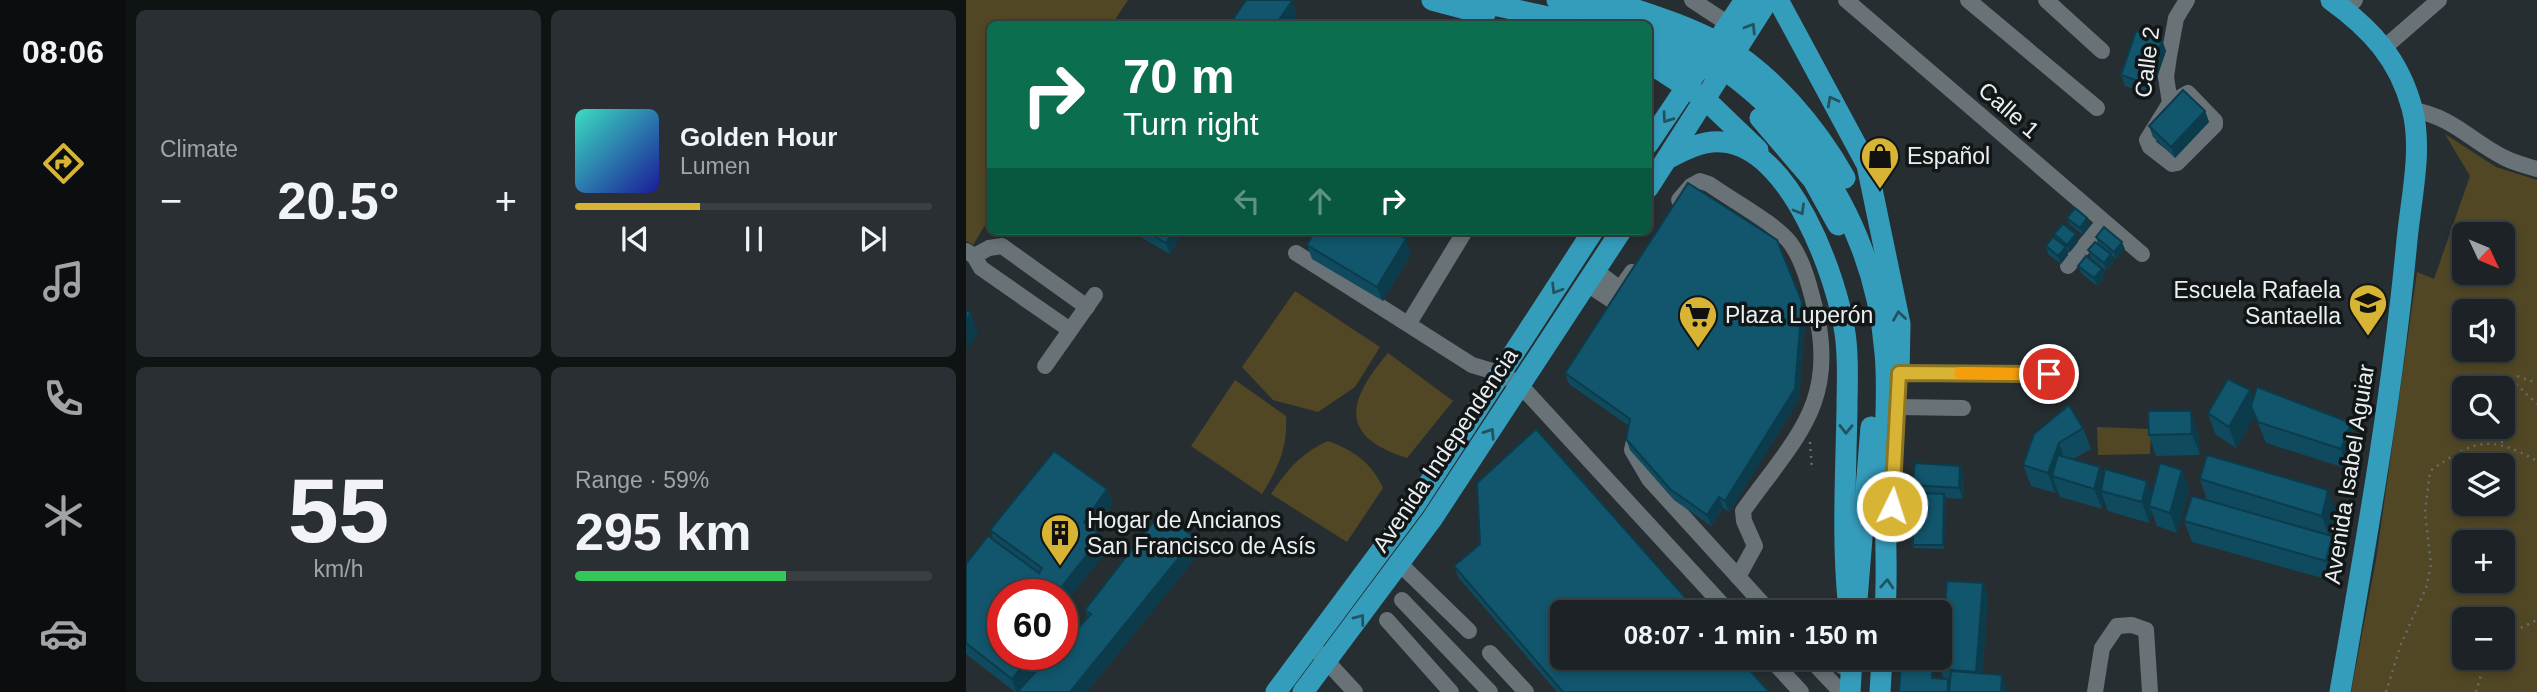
<!DOCTYPE html>
<meta charset="utf-8">
<style>
:root{--surface:#1c2225;--page:#292f32;--text:#f1f3f6;--muted:#a0a4a7;--line:#3a3f42;--accent:#d7b434}
body{margin:0;font-family:Helvetica,sans-serif;background:var(--page);color:var(--text);height:100vh;display:flex;flex-direction:column;font-size:26px;white-space:nowrap}
*{box-sizing:border-box;margin:0}
p{font-size:23px;color:var(--muted)}
.icon{flex:none;width:38px;height:38px;fill:none;stroke:currentColor;stroke-width:2;stroke-linecap:round;stroke-linejoin:round}
.map{position:relative;flex:1;overflow:hidden}
.side{display:flex;flex-direction:column;gap:10px;padding:10px;background:#0f1314;width:840px}
.side>*{flex:none}
.hud{position:absolute;left:21px;top:21px;width:665px;height:214px;border-radius:10px;box-shadow:0 4px 10px #0003,0 0 0 2px var(--line);background:#0b6e4f;color:#fff;overflow:hidden}
.needle{width:46px;rotate:134deg}
.tools{position:absolute;left:1486px;top:222px;display:grid;gap:14px}
.tools a{display:grid;place-items:center;width:63px;height:63px;border-radius:10px;background:var(--surface);box-shadow:0 4px 10px #0003,0 0 0 2px var(--line);font-size:35px}
.speed{position:absolute;left:21px;top:579px;display:flex;gap:14px;font-size:35px;font-weight:700;text-align:center}
.speed>*{display:grid;place-content:center;width:91px;height:91px;border-radius:50%;background:var(--surface);box-shadow:0 4px 10px #0003,0 0 0 2px var(--line);line-height:1}
.speed .limit{border:10px solid #d22;background:#fff;color:#111}
.pin{position:absolute;display:grid;place-items:center;width:60px;height:60px;color:#fff;margin:-30px;border:4px solid #fff;border-radius:50%;box-shadow:0 2px 7px #0007}
.me{position:absolute;width:77px;margin:-38px;rotate:4deg;stroke-linejoin:round;filter:drop-shadow(0 0 5px #0008)}
.turn{display:flex;align-items:center;gap:24px;height:147px;padding:0 21px;font-size:32px}
.turn .icon{width:91px;height:91px;stroke-width:2.5}
.turn b{display:block;font-size:49px;line-height:60px}
.lanes{display:flex;align-items:center;height:66px;padding:0 21px;background:#0003;justify-content:center;gap:35px;direction:ltr}
.lanes .off{opacity:.35}
.big{font-size:52px;font-weight:800;line-height:1.1}
.side .card{flex:1;display:flex;flex-direction:column;justify-content:center;gap:10px;min-width:0;padding:0 24px;border-radius:10px;background:var(--page)}
.side .dial{align-items:center;gap:0}
.dial b{font-size:91px;line-height:1}
.song{display:flex;align-items:center;gap:21px}
.cover{width:84px;height:84px;border-radius:10px;background:linear-gradient(135deg,hsl(170 70% 55%),hsl(240 70% 35%))}
.played{height:7px;border-radius:4px;background:linear-gradient(90deg,var(--accent) 35%,var(--line) 35%)}
.keys{display:flex;justify-content:space-around;direction:ltr}
.heat{display:flex;justify-content:space-between;align-items:center;font-size:38px;direction:ltr}
.charge{height:10px;border-radius:5px;background:linear-gradient(90deg,#34c759 59%,var(--line) 0)}
.side .tiles{flex:1;display:grid;gap:10px;grid-template-columns:repeat(2,1fr)}
.trip{position:absolute;left:584px;top:600px;width:402px;height:70px;border-radius:10px;background:var(--surface);box-shadow:0 4px 10px #0003,0 0 0 2px var(--line);font-weight:800;line-height:70px;text-align:center}
main{display:flex;flex:1;min-height:0}
.tabs{display:flex;flex-direction:column;width:126px;justify-content:space-around;align-items:center;background:#0b0e0f;color:var(--muted)}
.tabs .icon{width:49px;height:49px}
.tabs .selected{color:var(--accent)}
.tabs b{font-size:32px;color:var(--text)}
.map>svg:first-child{display:block}
</style>
<main>
<nav class="tabs">
<b>08:06</b>
<svg class="icon selected" aria-label="directions" viewBox="0 0 24 24"><path d="M12 3l9 9-9 9-9-9zM9 14v-3h6M13 9l2 2-2 2"/></svg>
<svg class="icon" aria-label="music" viewBox="0 0 24 24"><path d="M9 18V5l10-2v13"/><circle cx="6" cy="18" r="3"/><circle cx="16" cy="16" r="3"/></svg>
<svg class="icon" aria-label="phone" viewBox="0 0 24 24"><path d="M5 4h4l2 5-3 2q2 4 5 5l2-3 5 2v4C11 20 4 13 5 4z"/></svg>
<svg class="icon" aria-label="climate" viewBox="0 0 24 24"><path d="M12 3v18M4 7l16 10M4 17L20 7"/></svg>
<svg class="icon" aria-label="car" viewBox="0 0 24 24"><path d="M5 17H2v-5l4-1 3-4h7l3 4 3 1v5h-3M9 17h6M6 11h13"/><circle cx="7" cy="17" r="2"/><circle cx="17" cy="17" r="2"/></svg>
</nav>
<section class="side">
<div class="tiles">
<div class="card"><p>Climate</p>
<div class="heat"><a>−</a><b class="big">20.5°</b><a>+</a></div>
</div>
<div class="card">
<div class="song"><i class="cover"></i><div><b>Golden Hour</b><p>Lumen</p></div></div>
<div class="played"></div>
<div class="keys"><svg class="icon" aria-label="previous" viewBox="0 0 24 24"><path d="M18 5L8 12l10 7zM5 5v14"/></svg><svg class="icon" aria-label="pause" viewBox="0 0 24 24"><path d="M8 5v14M16 5v14"/></svg><svg class="icon" aria-label="next" viewBox="0 0 24 24"><path d="M6 5l10 7-10 7zM19 5v14"/></svg></div>
</div>
<div class="card dial"><b>55</b><p>km/h</p></div>
<div class="card"><p>Range · 59%</p><b class="big">295 km</b><div class="charge"></div></div>
</div>
</section>
<div class="map">
<svg width="1571" height="692" viewBox="0 0 1571 692">
<rect width="100%" height="100%" fill="#262e31"/>
<g fill="#514725" fill-rule="evenodd">
<path d="M0 0H162L146 24H24V217L7 245 0 241Z"/>
<path d="M1479 134 1530 167 1571 180V692H1385L1410 560 1451 272 1468 279 1504 176ZM1536 234V273H1498V234ZM1498 312H1536V350H1498ZM1498 388H1536V427H1498ZM1498 466H1536V504H1498ZM1536 542V581H1498V542ZM1498 620H1536V658H1498Z"/>
<path d="M329 291 414 347 389 387 352 412 307 400 276 367Z"/>
<path d="M422 353 487 401 441 458C371 436 382 400 422 353Z"/>
<path d="M269 380 320 416C322 447 312 468 296 494L225 446Z"/>
<path d="M1131 427 1185 429 1184 454 1132 455Z"/>
<path d="M362 441C387 450 406 463 417 488L381 542 305 494C321 470 335 453 362 441Z"/>
</g>
<g fill="none" stroke-linecap="round" stroke-linejoin="round">
<g stroke="#656c6f" stroke-width="2.5" stroke-dasharray="2 5" stroke-linecap="butt">
<path d="M1545 379 1571 404"/>
<path d="M1545 379 1551 376 1571 383"/>
<path d="M1536 396 1545 379"/>
<path d="M1535 427 1536 443"/>
<path d="M844 442 846 470"/>
<path d="M1536 637 1571 620"/>
<path d="M1420 692 1435 644 1460 588 1465 565 1459 512 1464 471C1508 440 1523 434 1571 461"/>
<path d="M1510 692 1520 658"/>
</g>
<g stroke="#697276" stroke-width="16">
<path d="M726 0 764 25"/>
<path d="M880 0 1176 254"/>
<path d="M1002 0 1131 108"/>
<path d="M1080 0 1136 51"/>
<path d="M1379 10 1389 0"/>
<path d="M1419 47 1473 0"/>
<path d="M1204 103 1222 93 1249 121V125L1211 163 1206 164 1184 147 1181 140 1204 103 1200 77 1203 56 1210 18 1221 0"/>
<path d="M1446 110C1486 116 1506 142 1539 158 1549 163 1561 166 1571 169"/>
<path d="M713 200 725 186 734 181 743 184C764 199 812 225 825 244 837 261 843 284 848 304 874 401 830 437 777 511L778 521 789 546 772 577"/>
<path d="M0 251 8 256 15 268 104 330"/>
<path d="M330 253 506 365 536 374 555 386 763 612"/>
<path d="M8 256 23 248 36 246 121 307"/>
<path d="M1102 266 1138 222"/>
<path d="M630 271 654 289 666 272"/>
<path d="M621 284 647 301"/>
<path d="M443 323 499 231"/>
<path d="M79 366 129 295"/>
<path d="M933 373 1083 374"/>
<path d="M932 407 997 408"/>
<path d="M669 437 666 450 683 479 804 612"/>
<path d="M434 564 503 631"/>
<path d="M436 600 524 692"/>
<path d="M421 620 485 692"/>
<path d="M353 653 389 692"/>
<path d="M524 653 560 692"/>
<path d="M804 658 835 692"/>
<path d="M843 658 875 692"/>
<path d="M861 658 885 671"/>
<path d="M1129 692 1136 648 1151 626 1166 625 1180 630 1184 692"/>
</g>
<g stroke="#359dbc" stroke-width="21">
<path d="M466 0 519 14"/>
<path d="M504 0 615 24"/>
<path d="M591 0 657 17"/>
<path d="M641 0C679 13 721 25 756 45 806 74 851 128 879 178"/>
<path d="M812 0 901 165 934 324 933 375"/>
<path d="M1365 0C1405 29 1433 59 1446 108 1457 149 1445 198 1441 240 1427 391 1400 542 1374 692"/>
<path d="M682 28C816 82 908 210 919 353 923 395 918 438 918 480 919 525 922 568 919 612"/>
<path d="M682 45 734 70"/>
<path d="M682 62 740 100 792 150"/>
<path d="M794 118 847 180 872 225"/>
<path d="M682 144 779 0"/>
<path d="M701 159C718 150 737 140 756 142 824 146 871 277 879 333 883 358 881 384 881 408 880 472 876 536 882 600"/>
<path d="M682 188 802 0"/>
<path d="M890 612 905 427"/>
<path d="M310 692 449 505 627 231"/>
<path d="M337 692 466 519 655 231"/>
<path d="M884 692 886 658"/>
<path d="M914 692 916 658"/>
</g>
</g>
<g fill="#0f4a5e" fill-rule="evenodd">
<path d="M1196 40 1200 51 1185 95 1159 86 1155 75Z"/>
<path d="M1239 111 1243 122 1209 158 1187 137 1183 126Z"/>
<path d="M1101 218H1121L1124 226 1117 235 1104 225Z"/>
<path d="M121 231H134L131 237Z"/>
<path d="M173 231H217L204 254 176 238Z"/>
<path d="M1088 234 1112 242 1104 252 1101 250 1102 255 1095 264 1082 254 1080 246 1090 240Z"/>
<path d="M1130 237 1159 249 1150 259 1145 255 1148 262 1140 271 1125 258 1122 250 1132 244Z"/>
<path d="M341 245 445 254 417 301 346 259Z"/>
<path d="M1112 266 1139 276 1131 286 1115 273Z"/>
<path d="M836 302 840 313 833 400 763 512 757 508 745 526 708 500 664 450 660 439 663 426 603 384 599 373Z"/>
<path d="M1287 399 1392 443 1382 469 1300 443 1289 416 1270 448 1249 434 1242 413Z"/>
<path d="M1117 428 1125 449 1107 459 1138 477 1181 481 1186 495 1216 470 1223 490 1211 533 1191 526 1186 512 1183 523 1142 511 1138 500 1136 509 1094 497 1091 489 1089 493 1065 486 1057 465Z"/>
<path d="M1232 432 1234 455 1190 456 1183 435Z"/>
<path d="M994 466 998 477 997 499 980 498 978 549 948 548 947 545 958 516 959 496H951L947 485Z"/>
<path d="M1234 479 1370 511 1364 536H1366L1373 557 1367 581 1226 542 1218 521 1288 514 1241 500Z"/>
<path d="M141 489 147 503 128 530 141 551 37 654H96L105 636 122 618 119 610 229 538 234 552 121 692H54V691L52 692H49L0 654V564L28 541 24 530ZM77 662 78 663 57 687Z"/>
<path d="M488 566 803 692H591L492 577Z"/>
<path d="M1017 583 1022 598 1016 674 1041 689 933 692 953 664 955 670 969 678 978 679 974 669Z"/>
</g>
<g fill="#0c3c4c">
<path d="M326 1 331 16 325 24H310Z"/>
<path d="M1196 40 1200 51 1185 95 1181 84Z"/>
<path d="M1239 111 1243 122 1209 158 1205 147Z"/>
<path d="M1121 218 1124 226 1117 235 1114 228Z"/>
<path d="M207 231H217L204 254 200 243Z"/>
<path d="M1110 234 1112 242 1104 252 1101 245Z"/>
<path d="M440 239 445 254 417 301 411 287Z"/>
<path d="M1156 242 1159 249 1150 259 1148 252Z"/>
<path d="M1100 247 1102 255 1095 264 1092 256Z"/>
<path d="M1145 254 1148 262 1140 271 1138 263Z"/>
<path d="M1136 269 1139 276 1131 286 1128 278Z"/>
<path d="M836 302 840 313 833 400 763 512 759 501Z"/>
<path d="M5 313 12 334 1 350 0 320Z"/>
<path d="M1284 390 1292 411 1285 406 1289 416 1270 448 1263 427Z"/>
<path d="M1225 411 1232 432 1234 455 1226 434Z"/>
<path d="M1385 423 1392 443 1382 469 1375 449Z"/>
<path d="M1093 443 1100 464 1086 476 1091 489 1089 493 1082 473Z"/>
<path d="M994 466 998 477 997 499 993 488Z"/>
<path d="M1134 467 1142 488 1135 491 1138 500 1136 509 1128 489Z"/>
<path d="M1216 470 1223 490 1211 533 1204 513Z"/>
<path d="M1181 481 1189 501 1183 506 1186 512 1183 523 1176 502Z"/>
<path d="M141 489 147 503 123 537 118 522Z"/>
<path d="M1362 490 1370 511 1363 537 1356 516Z"/>
<path d="M978 494 980 497 978 549 977 545Z"/>
<path d="M753 497 757 508 745 526 741 515Z"/>
<path d="M136 536 141 551 96 607V595H89Z"/>
<path d="M1366 536 1373 557 1367 581 1360 561Z"/>
<path d="M229 538 234 552 121 692H104Z"/>
<path d="M1017 583 1022 598 1015 686 1010 672Z"/>
<path d="M66 654H74L77 662 52 692H50L46 679Z"/>
<path d="M1036 675 1041 689V692H1035Z"/>
</g>
<g fill="#11566d" stroke="#0c3c4c" stroke-width="2">
<path d="M280 0H324L326 1 310 24H264Z"/>
<path d="M1170 31 1196 40 1181 84 1155 75Z"/>
<path d="M1217 90 1239 111 1205 147 1183 126Z"/>
<path d="M722 183 811 240 836 302 829 389 759 501 753 497 741 515 704 489 660 439 664 419 599 373Z"/>
<path d="M1109 208 1121 218 1114 228 1101 218Z"/>
<path d="M1097 224 1110 234 1101 245 1088 234Z"/>
<path d="M1138 227 1156 242 1148 252 1130 237Z"/>
<path d="M179 231H207L200 243Z"/>
<path d="M349 231H426L440 239 411 287 341 245Z"/>
<path d="M1087 237 1100 247 1092 256 1080 246Z"/>
<path d="M1129 242 1145 254 1138 263 1122 250Z"/>
<path d="M1120 256 1136 269 1128 278 1112 266Z"/>
<path d="M0 310 5 313 0 320Z"/>
<path d="M1262 379 1284 390 1263 427 1242 413Z"/>
<path d="M1291 387 1385 423 1375 449 1292 422 1285 406Z"/>
<path d="M1103 405 1117 428 1093 443 1082 473 1057 465 1068 434Z"/>
<path d="M1182 411H1225L1226 434 1183 435Z"/>
<path d="M570 429 732 612H597V658H773L803 692H597L488 566 514 544 511 483Z"/>
<path d="M88 451 141 489 118 522 136 536 89 595H37V654H66L46 679 0 643V564L22 536 73 573 76 568 24 530Z"/>
<path d="M1092 455 1134 467 1128 489 1086 476Z"/>
<path d="M1241 455 1362 490 1356 516 1234 479Z"/>
<path d="M949 463 994 466 993 488 947 485Z"/>
<path d="M1194 463 1216 470 1204 513 1183 506Z"/>
<path d="M1139 469 1181 481 1176 502 1135 491Z"/>
<path d="M959 493 978 494 977 545H947V516H958Z"/>
<path d="M1226 496 1366 536 1360 561 1218 521Z"/>
<path d="M195 512 229 538 104 692H55L53 690 83 657 80 654H96V630L105 636 125 614 119 610Z"/>
<path d="M981 581 1017 583 1010 672 974 669Z"/>
<path d="M935 663 953 664V670L966 671V678L982 679V692H933Z"/>
<path d="M985 671 1036 675 1035 692H983Z"/>
</g>
<defs><path id="oneway-chevron" d="M-2-3.5L2.5 0L-2 3.5" fill="none" stroke-width="1.6" stroke-linecap="round" stroke-linejoin="round" transform="scale(1.75)"/></defs>
<g stroke="#225361">
<use href="#oneway-chevron" transform="translate(785 28) rotate(-58)"/>
<use href="#oneway-chevron" transform="translate(866 101) rotate(-118)"/>
<use href="#oneway-chevron" transform="translate(701 118) rotate(125)"/>
<use href="#oneway-chevron" transform="translate(834 210) rotate(60)"/>
<use href="#oneway-chevron" transform="translate(590 289) rotate(122)"/>
<use href="#oneway-chevron" transform="translate(933 316) rotate(-98)"/>
<use href="#oneway-chevron" transform="translate(880 429) rotate(91)"/>
<use href="#oneway-chevron" transform="translate(524 433) rotate(-57)"/>
<use href="#oneway-chevron" transform="translate(921 584) rotate(-86)"/>
<use href="#oneway-chevron" transform="translate(394 619) rotate(-53)"/>
</g>
<g fill="none" stroke-linecap="round" stroke-linejoin="round">
<g stroke="#8c7522" stroke-width="18">
<path id="route" d="M926 506 933 373 1083 374"/>
</g>
<use href="#route" stroke="#d7b434" stroke-width="12"/>
<path stroke="#f59e0b" stroke-width="12" d="M994 373 1051 374"/>
</g>
<defs>
<g id="shop-pin" transform="scale(2.0125)"><path d="M0 17L-7.5 6A9.5 9.5 0 1 1 7.5 6Z" fill="#d7b434" stroke="#121617"/><path d="M-5-2.5h2.3a2.7 3.5 0 0 1 5.4 0H5L5.5 6h-11ZM-1.5-2.5h3a1.5 2.3 0 0 0-3 0Z" fill="#111"/></g>
<g id="school-pin" transform="scale(2.0125)"><path d="M0 17L-7.5 6A9.5 9.5 0 1 1 7.5 6Z" fill="#d7b434" stroke="#121617"/><path d="M0-5L7-2L0 1L-7-2ZM-4 1L0 2.5L4 1V4Q0 6-4 4Z" fill="#111"/></g>
<g id="supermarket-pin" transform="scale(2.0125)"><path d="M0 17L-7.5 6A9.5 9.5 0 1 1 7.5 6Z" fill="#d7b434" stroke="#121617"/><path d="M-6-5.5h2.5l.6 2H6L4.5 2H-2.5L-4.4-4H-6ZM-1.5 3.2a1.3 1.3 0 1 0 .1 0ZM3 3.2a1.3 1.3 0 1 0 .1 0Z" fill="#111"/></g>
<g id="building-pin" transform="scale(2.0125)"><path d="M0 17L-7.5 6A9.5 9.5 0 1 1 7.5 6Z" fill="#d7b434" stroke="#121617"/><path d="M-4-6H4V6H1V3H-1V6H-4ZM-2.5-4.3h1.7v1.8h-1.7ZM.8-4.3h1.7v1.8H.8ZM-2.5-1h1.7V.8h-1.7ZM.8-1h1.7V.8H.8Z" fill="#111"/></g>
</defs>
<g fill-rule="evenodd">
<use href="#shop-pin" x="914" y="156"/>
<use href="#school-pin" x="1402" y="303"/>
<use href="#supermarket-pin" x="732" y="315"/>
<use href="#building-pin" x="94" y="533"/>
</g>
<g text-anchor="middle" dominant-baseline="central" stroke-width="7" stroke-linejoin="round" paint-order="stroke">
<g font-size="23" fill="#eaeff1" stroke="#121617">
<text transform="translate(1181 62) rotate(-83)">Calle 2</text>
<text transform="translate(1043 110) rotate(41)">Calle 1</text>
<text transform="translate(479 450) rotate(-56)">Avenida Independencia</text>
<text transform="translate(1383 474) rotate(-81)">Avenida Isabel Aguiar</text>
</g>
<g font-size="23" fill="#eaeff1" stroke="#121617" text-anchor="start">
<text x="941" y="156">Español</text>
<text x="1375" y="290" text-anchor="end">Escuela Rafaela<tspan x="1375" dy="26">Santaella</tspan></text>
<text x="759" y="315">Plaza Luperón</text>
<text x="121" y="520">Hogar de Ancianos<tspan x="121" dy="26">San Francisco de Asís</tspan></text>
</g>
</g>
</svg>
<div class="tools">
<a><svg class="needle" viewBox="-14 -14 28 28"><path d="M0-13l5 13h-10z" fill="#e53935"/><path d="M0 13l5-13h-10z" fill="#a0a4a7"/></svg></a>
<a><svg class="icon" aria-label="sound" viewBox="0 0 24 24"><path d="M4 9h4l5-4v14l-5-4H4zM17 9q2 3 0 6"/></svg></a>
<a><svg class="icon" aria-label="search" viewBox="0 0 24 24"><circle cx="10" cy="10" r="6"/><path d="M15 15l6 6"/></svg></a>
<a><svg class="icon" aria-label="layers" viewBox="0 0 24 24"><path d="M12 4l9 5-9 5-9-5zM3 14l9 5 9-5"/></svg></a>
<a>+</a>
<a>−</a>
</div>
<div class="speed"><div class="limit">60</div></div>
<div class="pin" style="left:1083px;top:374px;background:#d93025"><svg class="icon" aria-label="arrive" viewBox="0 0 24 24"><path d="M6 21V4h12l-3 4 3 4H6"/></svg></div>
<svg class="me" style="left:926px;top:506px" viewBox="-20 -20 40 40"><circle r="17" fill="#d7b434" stroke="#fff" stroke-width="3"/><path d="M0-11L8 9 0 5-8 9z" fill="#fff"/></svg>
<div class="trip">08:07 · 1 min · 150 m</div>
<div class="hud">
<div class="turn"><svg class="icon" aria-label="right" viewBox="0 0 24 24"><path d="M7 20v-9h11M14 6l5 5-5 5"/></svg><div><b>70 m</b>Turn right</div></div>
<div class="lanes"><svg class="icon off" aria-label="left" viewBox="0 0 24 24"><path d="M17 20v-9H6M10 6l-5 5 5 5"/></svg><svg class="icon off" aria-label="ahead" viewBox="0 0 24 24"><path d="M12 20V5M6 11l6-6 6 6"/></svg><svg class="icon" aria-label="right" viewBox="0 0 24 24"><path d="M7 20v-9h11M14 6l5 5-5 5"/></svg></div>
</div>
</div>
</main>
